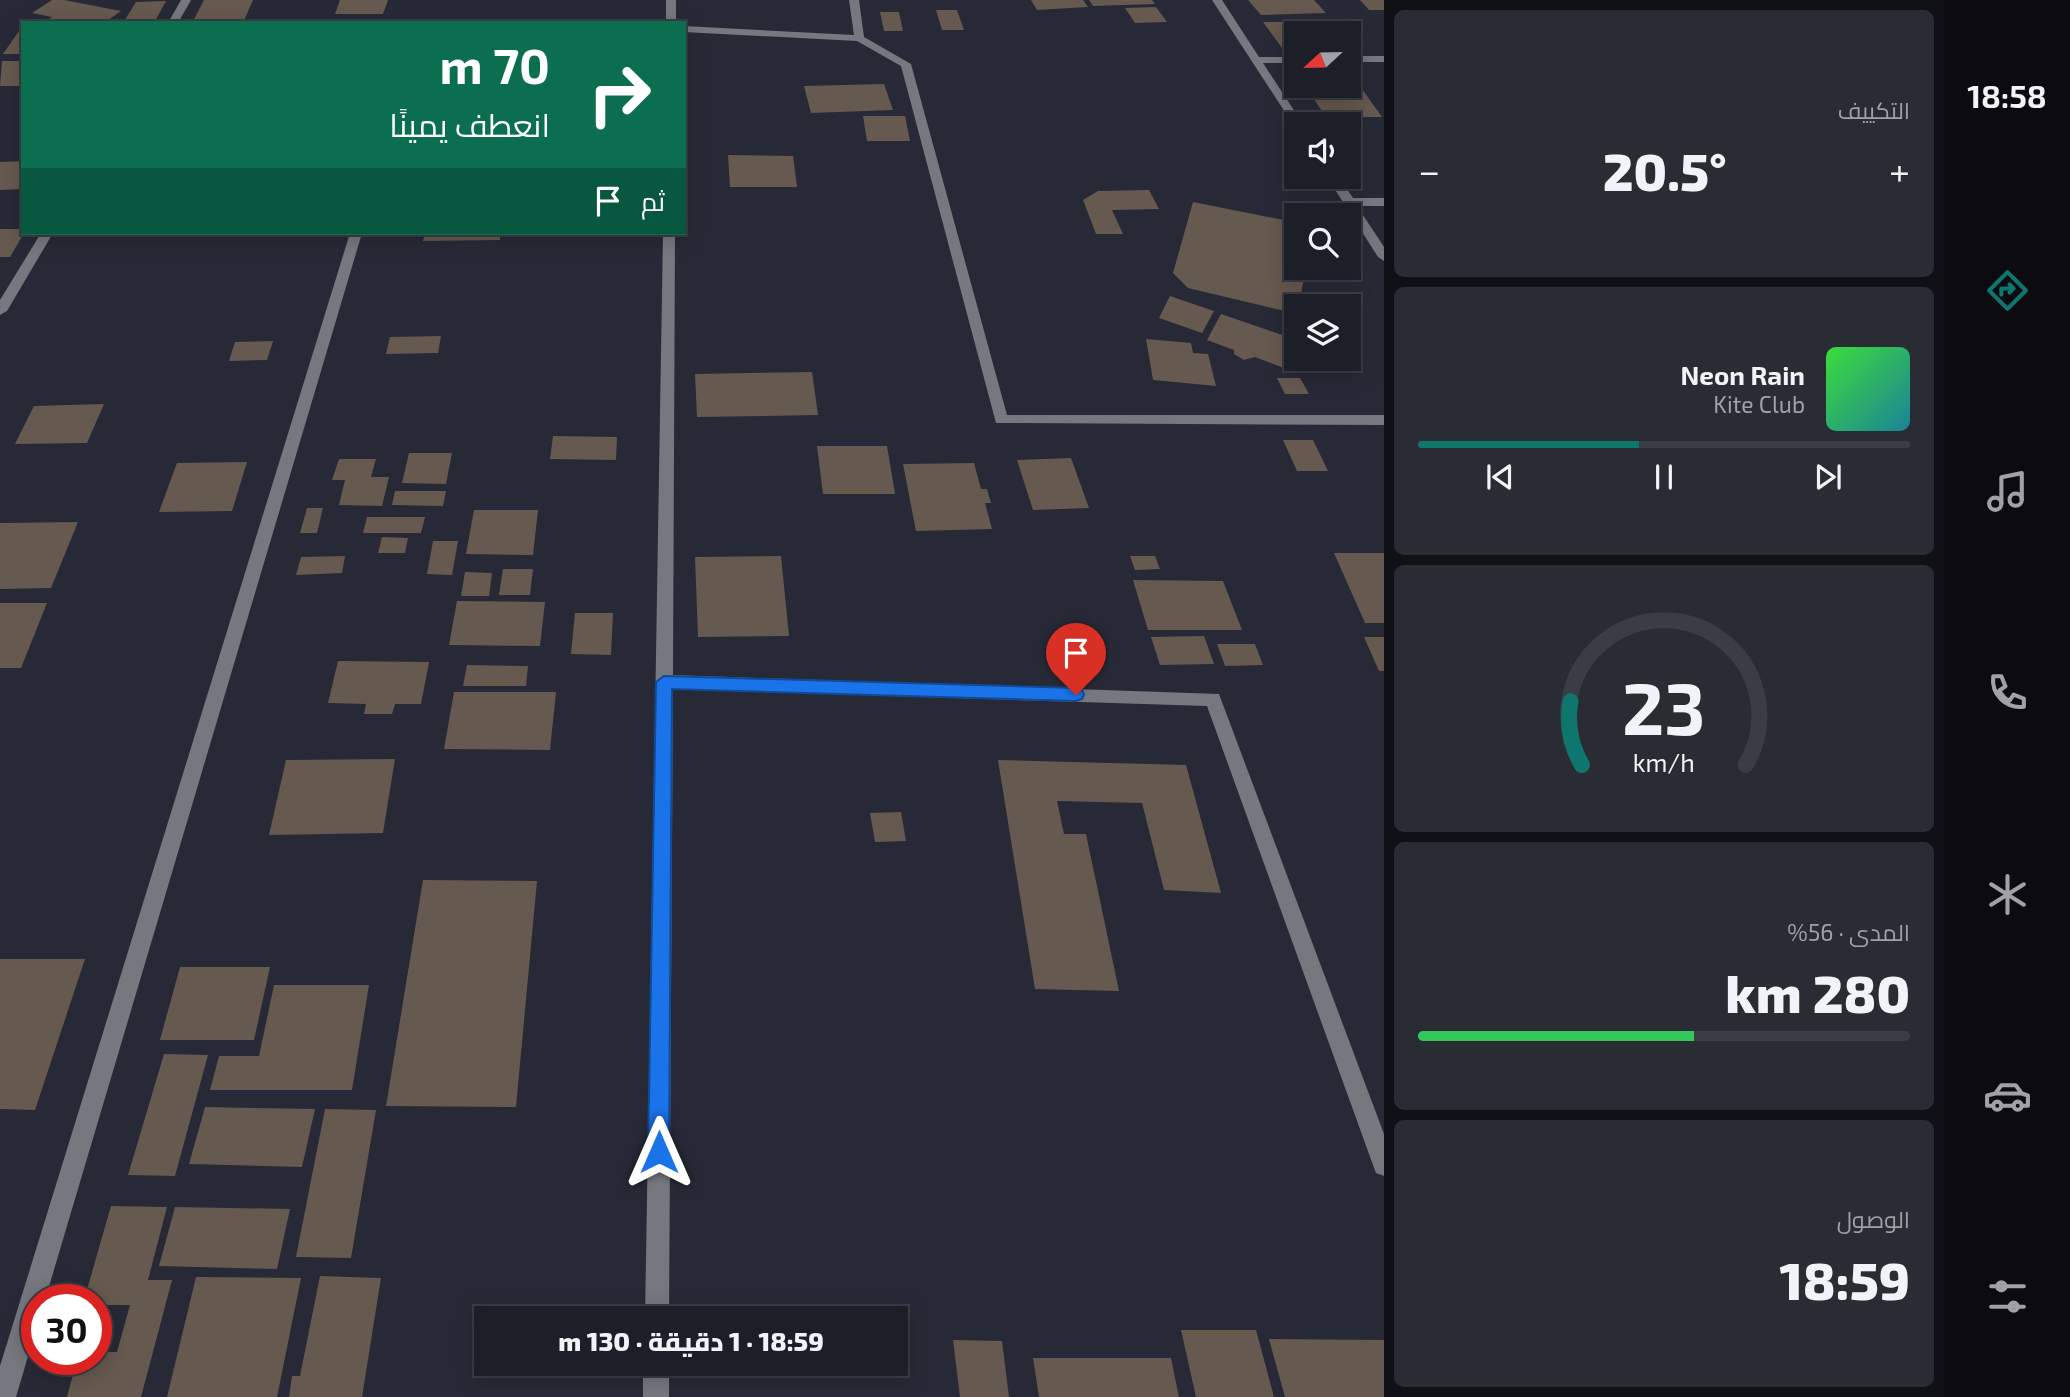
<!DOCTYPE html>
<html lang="ar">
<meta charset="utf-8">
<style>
:root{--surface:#1d1f28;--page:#2a2c34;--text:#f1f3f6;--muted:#a0a2a8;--line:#3b3d45;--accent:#0f766e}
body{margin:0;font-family:"Exo 2",Cairo,sans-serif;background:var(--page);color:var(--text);direction:rtl;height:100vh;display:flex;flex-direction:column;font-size:26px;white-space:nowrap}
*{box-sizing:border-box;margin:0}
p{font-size:23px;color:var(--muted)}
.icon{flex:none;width:38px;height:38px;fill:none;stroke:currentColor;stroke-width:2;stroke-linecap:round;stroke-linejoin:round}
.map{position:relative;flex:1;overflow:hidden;direction:ltr}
.side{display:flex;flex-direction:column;gap:10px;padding:10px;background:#101116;width:560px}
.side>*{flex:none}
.guide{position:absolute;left:21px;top:21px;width:665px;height:214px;border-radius:0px;box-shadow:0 4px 18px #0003,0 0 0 2px var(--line);direction:rtl;background:#0b6e4f;color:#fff;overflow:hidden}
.needle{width:46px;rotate:248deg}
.tools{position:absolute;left:1284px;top:21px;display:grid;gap:14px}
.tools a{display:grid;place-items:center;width:77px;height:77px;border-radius:0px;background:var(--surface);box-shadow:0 4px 18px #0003,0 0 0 2px var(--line);font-size:35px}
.speed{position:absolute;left:21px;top:1284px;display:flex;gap:14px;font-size:35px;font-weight:700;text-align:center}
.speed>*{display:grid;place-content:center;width:91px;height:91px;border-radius:50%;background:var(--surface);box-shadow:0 4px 18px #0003,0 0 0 2px var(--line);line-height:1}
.speed .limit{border:10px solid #d22;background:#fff;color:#111}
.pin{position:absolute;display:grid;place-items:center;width:60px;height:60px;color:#fff;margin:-72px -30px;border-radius:50% 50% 50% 0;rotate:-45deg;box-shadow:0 0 7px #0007}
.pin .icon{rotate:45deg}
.me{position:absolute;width:77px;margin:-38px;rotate:0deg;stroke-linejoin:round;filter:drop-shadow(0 0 5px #0008)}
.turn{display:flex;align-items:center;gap:24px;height:147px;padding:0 21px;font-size:32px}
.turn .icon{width:91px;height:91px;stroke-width:2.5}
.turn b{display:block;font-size:49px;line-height:60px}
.then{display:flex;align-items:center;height:66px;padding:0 21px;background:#0003;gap:14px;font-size:26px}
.big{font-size:52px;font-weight:800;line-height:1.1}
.side .card{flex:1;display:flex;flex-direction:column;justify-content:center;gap:10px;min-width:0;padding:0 24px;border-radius:10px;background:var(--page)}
.side .dial{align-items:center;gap:0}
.dial svg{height:182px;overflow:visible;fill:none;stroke:var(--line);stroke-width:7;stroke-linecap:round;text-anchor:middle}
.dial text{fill:var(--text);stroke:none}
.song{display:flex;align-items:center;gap:21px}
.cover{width:84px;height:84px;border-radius:10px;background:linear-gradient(135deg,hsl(120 70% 55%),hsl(190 70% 35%))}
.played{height:7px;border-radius:4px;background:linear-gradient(90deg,var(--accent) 45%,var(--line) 45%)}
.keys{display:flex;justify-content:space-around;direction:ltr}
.heat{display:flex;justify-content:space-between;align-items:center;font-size:38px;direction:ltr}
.charge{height:10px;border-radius:5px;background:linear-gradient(90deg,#34c759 56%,var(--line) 0)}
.trip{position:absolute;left:474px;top:1306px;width:434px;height:70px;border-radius:0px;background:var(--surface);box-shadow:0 4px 18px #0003,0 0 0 2px var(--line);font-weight:800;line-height:70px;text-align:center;direction:rtl}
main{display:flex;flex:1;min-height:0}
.tab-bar{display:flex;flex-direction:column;width:126px;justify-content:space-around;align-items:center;background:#0c0c10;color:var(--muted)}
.tab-bar .icon{width:49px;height:49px}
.tab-bar .on{color:var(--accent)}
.tab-bar b{font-size:32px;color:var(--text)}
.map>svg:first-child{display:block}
</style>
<main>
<nav class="tab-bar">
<b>18:58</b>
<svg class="icon on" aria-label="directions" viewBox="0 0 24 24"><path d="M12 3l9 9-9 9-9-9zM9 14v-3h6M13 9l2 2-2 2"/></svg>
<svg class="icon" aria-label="music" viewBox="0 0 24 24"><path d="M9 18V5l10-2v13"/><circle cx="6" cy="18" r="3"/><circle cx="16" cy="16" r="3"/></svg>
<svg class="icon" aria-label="phone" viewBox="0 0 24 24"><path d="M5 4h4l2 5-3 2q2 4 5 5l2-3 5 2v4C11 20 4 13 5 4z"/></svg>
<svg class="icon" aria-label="climate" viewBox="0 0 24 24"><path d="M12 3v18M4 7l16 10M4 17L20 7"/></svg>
<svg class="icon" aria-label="car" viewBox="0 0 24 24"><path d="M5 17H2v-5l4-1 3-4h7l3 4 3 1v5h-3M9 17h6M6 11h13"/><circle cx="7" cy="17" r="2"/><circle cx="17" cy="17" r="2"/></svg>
<svg class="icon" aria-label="filters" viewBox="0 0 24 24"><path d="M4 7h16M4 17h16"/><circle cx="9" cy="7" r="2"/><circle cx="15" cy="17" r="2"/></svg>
</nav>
<section class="side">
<div class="card"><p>التكييف</p>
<div class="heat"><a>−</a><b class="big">20.5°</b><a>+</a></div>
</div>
<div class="card">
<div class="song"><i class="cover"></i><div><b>Neon Rain</b><p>Kite Club</p></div></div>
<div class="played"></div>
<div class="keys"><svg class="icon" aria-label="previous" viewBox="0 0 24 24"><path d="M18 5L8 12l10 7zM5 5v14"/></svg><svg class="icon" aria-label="pause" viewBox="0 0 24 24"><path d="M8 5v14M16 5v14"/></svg><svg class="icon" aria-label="next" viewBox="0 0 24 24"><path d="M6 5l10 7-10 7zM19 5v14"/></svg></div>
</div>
<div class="card dial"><svg viewBox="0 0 100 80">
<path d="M14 69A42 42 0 1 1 86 69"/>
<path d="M14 69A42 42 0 0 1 9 41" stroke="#0f766e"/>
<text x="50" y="56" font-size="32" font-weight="700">23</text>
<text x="50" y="72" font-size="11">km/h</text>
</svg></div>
<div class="card"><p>المدى · 56%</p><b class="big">280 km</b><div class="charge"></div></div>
<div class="card"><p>الوصول</p><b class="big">18:59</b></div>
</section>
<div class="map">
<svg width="1384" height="1397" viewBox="0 0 1384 1397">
<rect width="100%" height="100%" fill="#272936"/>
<g fill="#66594f">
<path d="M52 0H64L121 11 104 23 65 20 47 23 44 22 52 17 32 13Z"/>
<path d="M204 0H253L243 23H192Z"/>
<path d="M340 0H388L383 14H335Z"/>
<path d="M1031 0H1083L1088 7 1037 10Z"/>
<path d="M1089 0H1152L1155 4 1093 6Z"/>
<path d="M1248 0H1314L1326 13 1261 15Z"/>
<path d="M1360 0H1384V10H1369Z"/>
<path d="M166 1 154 23H123L136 2Z"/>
<path d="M1156 7 1167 22 1135 23 1125 8Z"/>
<path d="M936 10H957L964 30H942Z"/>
<path d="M880 12H899L903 31H884Z"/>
<path d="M1343 21 1364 46H1349V33H1297V47L1282 48 1263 22Z"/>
<path d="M19 31H23V54H3Z"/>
<path d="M2 61H23V86H0Z"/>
<path d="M1349 71 1382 117H1326L1305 86H1349Z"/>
<path d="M884 84 893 110 811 113 804 86Z"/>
<path d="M863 116H905L910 141H867Z"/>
<path d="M728 155 793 156 797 187H730Z"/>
<path d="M23 161V189L0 190V162Z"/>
<path d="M1149 190 1159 209 1112 210 1123 234H1096L1083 200 1098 191Z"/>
<path d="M1193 202 1289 221 1285 247 1297 257V268H1306L1297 314 1188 288 1173 273Z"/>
<path d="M0 229H23L24 233 10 257H0Z"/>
<path d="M425 233H500V240L423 241Z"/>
<path d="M1170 296 1214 311 1202 333 1159 318Z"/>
<path d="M1221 314 1297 340 1284 368 1255 357 1244 360 1234 354V350L1207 340Z"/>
<path d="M441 336 438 353 386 354 390 337Z"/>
<path d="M1146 339 1191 343 1193 353 1208 354 1216 386 1153 380Z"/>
<path d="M273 341 267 360 229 361 235 342Z"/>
<path d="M812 372 818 415 697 417 695 374Z"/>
<path d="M1277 378H1300L1309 394H1285Z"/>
<path d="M104 404 87 443 15 444 34 406Z"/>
<path d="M553 436 617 437 616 460 550 459Z"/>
<path d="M1283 440H1313L1328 471H1297Z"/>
<path d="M817 446H887L895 494H823Z"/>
<path d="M409 453H452L446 484 402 483Z"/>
<path d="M1071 458 1089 508 1033 510 1017 460Z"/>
<path d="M339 459H376L371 477H389L382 506 339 505 345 480H332Z"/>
<path d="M247 462 232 511 159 512 177 463Z"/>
<path d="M974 463 981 489H987L991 503H985L992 529 916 531 903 464Z"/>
<path d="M395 491H446L443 506 392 505Z"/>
<path d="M307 508H323L317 533H300Z"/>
<path d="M474 510H538L533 555 466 554Z"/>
<path d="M367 517H425L421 533H363Z"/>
<path d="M78 522 51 588 0 589V523Z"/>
<path d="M382 537 408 538 405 553H378Z"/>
<path d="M433 541H458L452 575 427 574Z"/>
<path d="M1334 553H1384V623H1365Z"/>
<path d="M345 556 342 573 296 575 301 557Z"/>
<path d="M781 556 789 636 698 637 695 557Z"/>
<path d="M1130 556H1155L1160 569 1135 570Z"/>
<path d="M503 569H533L530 595H499Z"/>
<path d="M465 572 492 573 489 596H461Z"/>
<path d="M1133 580 1223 581 1242 630H1148Z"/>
<path d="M457 601 545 602 540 646 449 645Z"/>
<path d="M0 603H47L21 668H0Z"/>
<path d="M575 613H613L611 655 571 654Z"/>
<path d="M1204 636 1214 664 1160 665 1151 637Z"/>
<path d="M1364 637H1384V671H1379Z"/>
<path d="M1217 644H1255L1263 665 1225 666Z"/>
<path d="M338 661 429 662 421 704H395L392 714H364L366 704 328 703Z"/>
<path d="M467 665 528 666 526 686H463Z"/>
<path d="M454 692H556L550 750 444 749Z"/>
<path d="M395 759 383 833 269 835 286 760Z"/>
<path d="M998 760 1186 765 1221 893 1164 890 1142 803 1057 801 1064 834H1086L1119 991 1035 989Z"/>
<path d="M901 812 906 841 875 842 870 813Z"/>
<path d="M423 880 537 881 516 1107 386 1106Z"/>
<path d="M0 959H85L35 1110 0 1109Z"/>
<path d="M180 967H270L254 1040H160Z"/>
<path d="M274 985H369L352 1090H210L219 1056H259Z"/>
<path d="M164 1054 208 1055 175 1176 128 1175Z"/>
<path d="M205 1107 315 1109 302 1167 189 1164Z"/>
<path d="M325 1109 376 1110 351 1258 296 1257Z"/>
<path d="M111 1206 167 1207 148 1280H172L141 1397H67L77 1360H96V1352H117L130 1305H96V1300H84Z"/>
<path d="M175 1207 290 1209 277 1269 159 1266Z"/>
<path d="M320 1276 381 1278 362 1397H289L292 1376H300Z"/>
<path d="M196 1277 301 1278 277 1397H167Z"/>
<path d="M1181 1330H1256L1274 1397H1196Z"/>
<path d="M1269 1339 1384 1340V1397H1285Z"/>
<path d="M953 1340 1002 1341 1009 1397H960Z"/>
<path d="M1033 1358H1171L1179 1397H1039Z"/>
</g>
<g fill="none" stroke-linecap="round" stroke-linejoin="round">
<g fill="#76787f" fill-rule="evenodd">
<path d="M181 0H191L178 23H168Z"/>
<rect x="666" y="0" width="10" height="23"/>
<path d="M849 0H859L864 37 911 64 1007 415H1384V425L996 423 901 66 857 41 684 32V26L854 35Z"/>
<path d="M1212 0H1222L1259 57H1297V63H1263L1303 124 1294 126Z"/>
<rect x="1349" y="56" width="35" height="6"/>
<path d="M1327 177H1339L1353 198H1384V206H1357L1384 247V261L1378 257Z"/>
<path d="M41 233H53L7 311 0 315V300Z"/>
<path d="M350 233H362L45 1300H37V1326L16 1397H0V1366Z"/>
<path d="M663 233H675L673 675 1219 694 1384 1134V1176L1376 1173 1373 1165 1207 706 673 689 669 1318H645Z"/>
<rect x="643" y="1363" width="26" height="34"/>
</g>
</g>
<path fill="#1a73e8" stroke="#114b97" stroke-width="2" d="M664 676 1076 688 1082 690 1084 695 1082 699 1076 701 672 689 669 1152 666 1159 659 1162 651 1159 648 1152 656 682Z"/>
</svg>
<div class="tools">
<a><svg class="needle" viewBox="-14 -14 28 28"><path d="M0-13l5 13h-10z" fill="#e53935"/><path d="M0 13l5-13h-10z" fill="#a0a2a8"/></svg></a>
<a><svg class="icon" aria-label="sound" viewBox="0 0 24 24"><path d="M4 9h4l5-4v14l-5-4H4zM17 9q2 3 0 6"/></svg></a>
<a><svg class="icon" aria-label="search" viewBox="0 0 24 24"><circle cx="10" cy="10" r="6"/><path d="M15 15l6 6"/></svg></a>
<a><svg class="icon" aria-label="layers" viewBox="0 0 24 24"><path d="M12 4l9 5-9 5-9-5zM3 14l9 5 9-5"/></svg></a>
</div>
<div class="speed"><div class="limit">30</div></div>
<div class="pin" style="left:1076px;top:695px;background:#d93025"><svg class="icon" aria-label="arrive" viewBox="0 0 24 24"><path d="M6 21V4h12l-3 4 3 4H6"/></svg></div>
<svg class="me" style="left:659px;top:1152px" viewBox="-20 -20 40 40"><path d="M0-17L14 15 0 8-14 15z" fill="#1a73e8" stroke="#fff" stroke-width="4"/></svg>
<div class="trip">18:59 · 1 دقيقة · 130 m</div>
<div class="guide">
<div class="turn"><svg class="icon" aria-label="right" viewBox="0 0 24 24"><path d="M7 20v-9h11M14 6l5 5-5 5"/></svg><div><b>70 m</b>انعطف يمينًا</div></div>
<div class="then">ثم<svg class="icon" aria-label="arrive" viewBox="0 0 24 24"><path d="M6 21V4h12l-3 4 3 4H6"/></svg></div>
</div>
</div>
</main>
